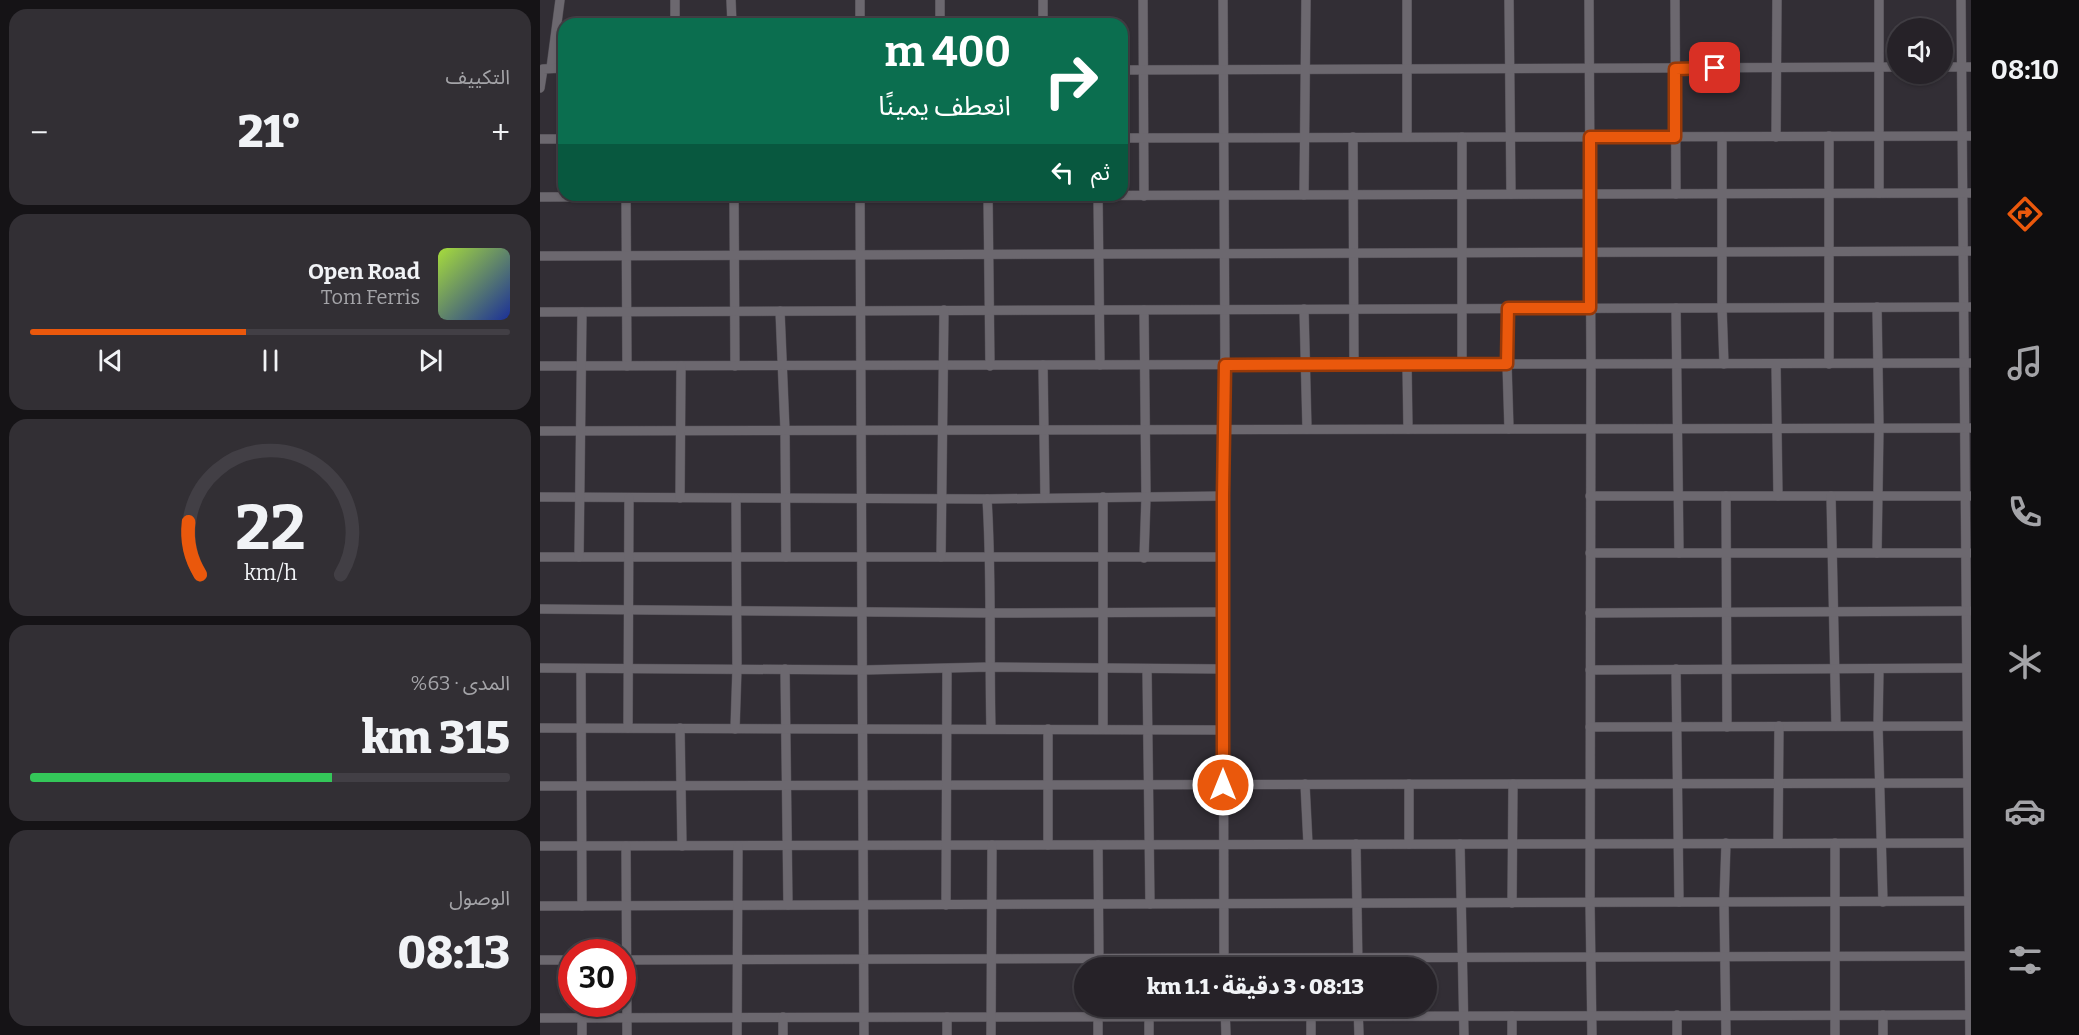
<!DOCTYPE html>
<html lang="ar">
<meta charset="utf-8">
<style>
:root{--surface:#262228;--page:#322f34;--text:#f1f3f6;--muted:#a4a4a8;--line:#423f45;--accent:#ea580c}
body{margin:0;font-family:Bitter,"Noto Sans Arabic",serif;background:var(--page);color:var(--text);direction:rtl;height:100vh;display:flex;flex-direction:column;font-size:22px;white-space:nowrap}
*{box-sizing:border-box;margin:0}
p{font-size:20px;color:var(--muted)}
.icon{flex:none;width:33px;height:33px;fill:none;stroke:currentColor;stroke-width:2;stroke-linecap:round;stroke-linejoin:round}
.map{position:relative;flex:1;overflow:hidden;direction:ltr}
.side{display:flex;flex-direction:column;gap:9px;padding:9px;background:#151316;width:540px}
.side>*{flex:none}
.top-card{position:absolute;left:18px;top:18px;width:570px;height:183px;border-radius:18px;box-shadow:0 2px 4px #0004,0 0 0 2px var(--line);direction:rtl;background:#0b6e4f;color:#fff;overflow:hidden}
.tools{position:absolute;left:1347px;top:18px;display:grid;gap:12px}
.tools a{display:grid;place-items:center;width:66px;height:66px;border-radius:50%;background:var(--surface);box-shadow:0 2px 4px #0004,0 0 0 2px var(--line);font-size:30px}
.speed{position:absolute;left:18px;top:939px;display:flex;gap:12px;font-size:30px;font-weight:700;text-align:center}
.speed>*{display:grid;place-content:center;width:78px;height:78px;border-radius:50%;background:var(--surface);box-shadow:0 2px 4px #0004,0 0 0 2px var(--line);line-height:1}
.speed .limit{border:9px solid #d22;background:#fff;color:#111}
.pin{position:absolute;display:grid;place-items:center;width:51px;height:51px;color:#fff;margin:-26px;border-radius:12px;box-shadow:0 3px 9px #0006}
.me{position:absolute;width:66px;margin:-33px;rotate:0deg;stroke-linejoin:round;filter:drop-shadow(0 0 4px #0008)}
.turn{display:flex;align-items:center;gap:21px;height:126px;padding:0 18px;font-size:27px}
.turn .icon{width:78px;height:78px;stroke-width:2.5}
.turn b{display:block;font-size:42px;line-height:51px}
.then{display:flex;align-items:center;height:57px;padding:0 18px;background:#0003;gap:12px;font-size:22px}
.big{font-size:45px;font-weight:800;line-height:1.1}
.side .widget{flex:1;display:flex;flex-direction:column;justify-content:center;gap:9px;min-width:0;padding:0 21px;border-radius:18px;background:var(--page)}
.side .dial{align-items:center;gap:0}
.dial svg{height:156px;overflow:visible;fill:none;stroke:var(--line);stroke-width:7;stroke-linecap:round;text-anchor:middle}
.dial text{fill:var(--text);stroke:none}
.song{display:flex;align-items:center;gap:18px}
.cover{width:72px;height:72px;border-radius:9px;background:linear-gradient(135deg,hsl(80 70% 55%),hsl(230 70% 35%))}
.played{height:6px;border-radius:3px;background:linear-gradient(90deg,var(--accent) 45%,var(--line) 45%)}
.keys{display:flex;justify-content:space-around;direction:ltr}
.heat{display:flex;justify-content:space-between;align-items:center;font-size:33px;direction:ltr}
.charge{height:9px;border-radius:4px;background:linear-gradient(90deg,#34c759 63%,var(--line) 0)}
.trip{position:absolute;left:534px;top:957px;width:363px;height:60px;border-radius:30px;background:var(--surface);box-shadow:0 2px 4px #0004,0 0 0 2px var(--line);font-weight:800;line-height:60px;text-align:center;direction:rtl}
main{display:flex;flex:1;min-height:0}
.dock{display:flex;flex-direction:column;width:108px;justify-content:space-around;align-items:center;background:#0f0e10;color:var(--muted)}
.dock .icon{width:42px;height:42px}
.dock .current{color:var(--accent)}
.dock b{font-size:27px;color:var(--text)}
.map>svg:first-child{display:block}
</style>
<main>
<nav class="dock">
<b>08:10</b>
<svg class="icon current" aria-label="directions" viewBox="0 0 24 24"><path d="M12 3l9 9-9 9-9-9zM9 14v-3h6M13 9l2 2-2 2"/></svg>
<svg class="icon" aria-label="music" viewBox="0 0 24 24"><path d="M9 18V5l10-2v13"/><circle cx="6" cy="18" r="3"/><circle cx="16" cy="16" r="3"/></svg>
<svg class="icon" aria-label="phone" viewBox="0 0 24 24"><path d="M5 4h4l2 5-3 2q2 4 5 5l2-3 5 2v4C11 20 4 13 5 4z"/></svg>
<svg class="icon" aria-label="climate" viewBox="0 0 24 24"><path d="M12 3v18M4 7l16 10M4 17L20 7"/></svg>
<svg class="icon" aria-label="car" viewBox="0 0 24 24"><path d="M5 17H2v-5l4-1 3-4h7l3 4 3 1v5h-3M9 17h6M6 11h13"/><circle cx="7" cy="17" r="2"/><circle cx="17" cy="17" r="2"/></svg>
<svg class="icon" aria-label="filters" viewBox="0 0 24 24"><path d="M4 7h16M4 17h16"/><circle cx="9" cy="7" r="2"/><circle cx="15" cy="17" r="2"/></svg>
</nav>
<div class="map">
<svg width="1431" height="1035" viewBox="0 0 1431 1035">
<rect width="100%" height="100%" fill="#322e35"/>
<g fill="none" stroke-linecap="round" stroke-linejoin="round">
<g stroke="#4f4b52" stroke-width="10">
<g id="minor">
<path d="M135 0V24"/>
<path d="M191 0 192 24"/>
<path d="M320 0V24"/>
<path d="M603 0 604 196"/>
<path d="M683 0 685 365 683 496 684 968"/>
<path d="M867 0V137"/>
<path d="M969 0 971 194"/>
<path d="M1049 0 1051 364 1050 903 1052 1035"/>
<path d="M1135 0 1136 194"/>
<path d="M1339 0V193"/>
<path d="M1421 0 1430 1035"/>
<path d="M400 24V0"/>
<path d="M503 24V0"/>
<path d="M1402 67H1431"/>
<path d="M11 68 20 0"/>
<path d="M582 70 1358 67"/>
<path d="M0 88 3 69 24 68"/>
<path d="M1289 136V364"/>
<path d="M813 137 814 365"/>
<path d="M1182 137V307L1184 364"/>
<path d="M1236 137 1237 0"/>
<path d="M582 138 1431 136"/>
<path d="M0 139H24"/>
<path d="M86 195 87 366"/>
<path d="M194 195 195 366"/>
<path d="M320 195 324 1035"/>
<path d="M448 195 450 366"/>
<path d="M558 195 560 365"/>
<path d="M764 195 766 0"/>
<path d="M0 197 1431 193"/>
<path d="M0 256 1431 251"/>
<path d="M1337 307 1339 428 1337 553"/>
<path d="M968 308 967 364 969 429"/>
<path d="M1136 308 1139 553"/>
<path d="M764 309 767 429"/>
<path d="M604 310 606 497 604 558"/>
<path d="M240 311 245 430 246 557"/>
<path d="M0 312 1431 307"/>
<path d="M1236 364 1238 496"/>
<path d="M503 365 505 498"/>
<path d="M867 365 868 429"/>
<path d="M922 365V137"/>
<path d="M0 366 1431 363"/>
<path d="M0 431 1431 428"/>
<path d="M1050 496H1431"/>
<path d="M1186 496 1187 727"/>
<path d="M1291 496 1296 726"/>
<path d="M0 497 447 499 683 496"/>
<path d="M140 498 141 366"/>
<path d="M447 499C452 576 449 653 451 729"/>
<path d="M1050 553H1431"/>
<path d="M0 557H684"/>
<path d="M39 557 42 312"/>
<path d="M401 557 404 310"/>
<path d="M0 609 452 613 684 612"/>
<path d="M1050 613 1431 611"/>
<path d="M0 668 324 670 449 667 684 669"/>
<path d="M41 669 42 906"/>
<path d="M245 669 248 905"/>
<path d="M607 669 610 904"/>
<path d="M1136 669 1139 902"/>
<path d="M1339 669 1338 726 1343 902"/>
<path d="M1050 670 1431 668"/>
<path d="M1050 727 1431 726"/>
<path d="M0 728 684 730"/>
<path d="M88 728 89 498"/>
<path d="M140 728 142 846"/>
<path d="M195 729 197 668 196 499"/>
<path d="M508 729V845"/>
<path d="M563 729V497"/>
<path d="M765 784 768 844"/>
<path d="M869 784V844"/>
<path d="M0 786 1431 783"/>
<path d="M1186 843 1184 902 1186 1035"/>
<path d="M1238 843 1239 726"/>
<path d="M816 844 818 968"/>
<path d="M920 844 924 1035"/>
<path d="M558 845 559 968"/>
<path d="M0 846 1431 843"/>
<path d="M86 846 87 1035"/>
<path d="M972 903 973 784"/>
<path d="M406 905 407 669"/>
<path d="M0 906 1431 901"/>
<path d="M0 960H32"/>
<path d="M82 960 1431 956"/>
<path d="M685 1006 686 1035"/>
<path d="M818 1006 819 1035"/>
<path d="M1137 1015V1035"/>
<path d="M609 1016V1035"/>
<path d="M972 1016V1035"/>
<path d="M407 1017V1035"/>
<path d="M0 1018 1431 1015"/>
<path d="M42 1018V1035"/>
<path d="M197 1035 198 846"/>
<path d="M243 1035V1017"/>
<path d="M451 1035 452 845"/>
<path d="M558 1035V1006"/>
<path d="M771 1035V1016"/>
<path d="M1295 1035V843"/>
<path d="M1343 1035V1015"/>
</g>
</g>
<use href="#minor" stroke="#6c686f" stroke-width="9"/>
</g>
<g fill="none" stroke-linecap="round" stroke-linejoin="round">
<g stroke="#983908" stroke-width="15">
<path id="route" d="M683 785V496L685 365 967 364 968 308H1050V137H1135V69L1175 68"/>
</g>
<use href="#route" stroke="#ea580c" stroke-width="10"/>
</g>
</svg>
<div class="tools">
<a><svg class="icon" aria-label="sound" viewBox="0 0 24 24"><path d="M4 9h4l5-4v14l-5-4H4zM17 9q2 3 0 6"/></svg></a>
</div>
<div class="speed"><div class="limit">30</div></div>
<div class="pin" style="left:1175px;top:68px;background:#d93025"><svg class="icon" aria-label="arrive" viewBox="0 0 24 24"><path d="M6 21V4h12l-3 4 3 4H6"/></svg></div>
<svg class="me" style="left:683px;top:785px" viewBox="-20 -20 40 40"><circle r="17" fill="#ea580c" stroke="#fff" stroke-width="3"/><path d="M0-11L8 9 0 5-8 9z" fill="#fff"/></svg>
<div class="trip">08:13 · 3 دقيقة · 1.1 km</div>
<div class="top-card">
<div class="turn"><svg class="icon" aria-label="right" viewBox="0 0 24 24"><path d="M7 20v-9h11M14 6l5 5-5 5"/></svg><div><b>400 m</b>انعطف يمينًا</div></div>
<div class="then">ثم<svg class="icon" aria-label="left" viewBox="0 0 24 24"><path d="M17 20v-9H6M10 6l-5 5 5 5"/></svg></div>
</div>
</div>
<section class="side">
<div class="widget"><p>التكييف</p>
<div class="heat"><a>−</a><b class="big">21°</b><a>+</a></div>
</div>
<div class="widget">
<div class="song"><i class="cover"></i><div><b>Open Road</b><p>Tom Ferris</p></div></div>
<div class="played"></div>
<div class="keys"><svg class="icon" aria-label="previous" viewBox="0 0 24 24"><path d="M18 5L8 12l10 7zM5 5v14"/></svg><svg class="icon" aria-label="pause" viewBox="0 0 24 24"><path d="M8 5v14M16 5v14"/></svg><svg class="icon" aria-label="next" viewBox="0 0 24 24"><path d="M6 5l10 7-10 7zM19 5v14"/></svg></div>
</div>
<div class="widget dial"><svg viewBox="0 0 100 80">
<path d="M14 69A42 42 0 1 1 86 69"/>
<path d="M14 69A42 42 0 0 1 8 42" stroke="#ea580c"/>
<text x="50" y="56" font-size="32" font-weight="700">22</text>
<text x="50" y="72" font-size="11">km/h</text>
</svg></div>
<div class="widget"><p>المدى · 63%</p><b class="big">315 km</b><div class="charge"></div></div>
<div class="widget"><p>الوصول</p><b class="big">08:13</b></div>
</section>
</main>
